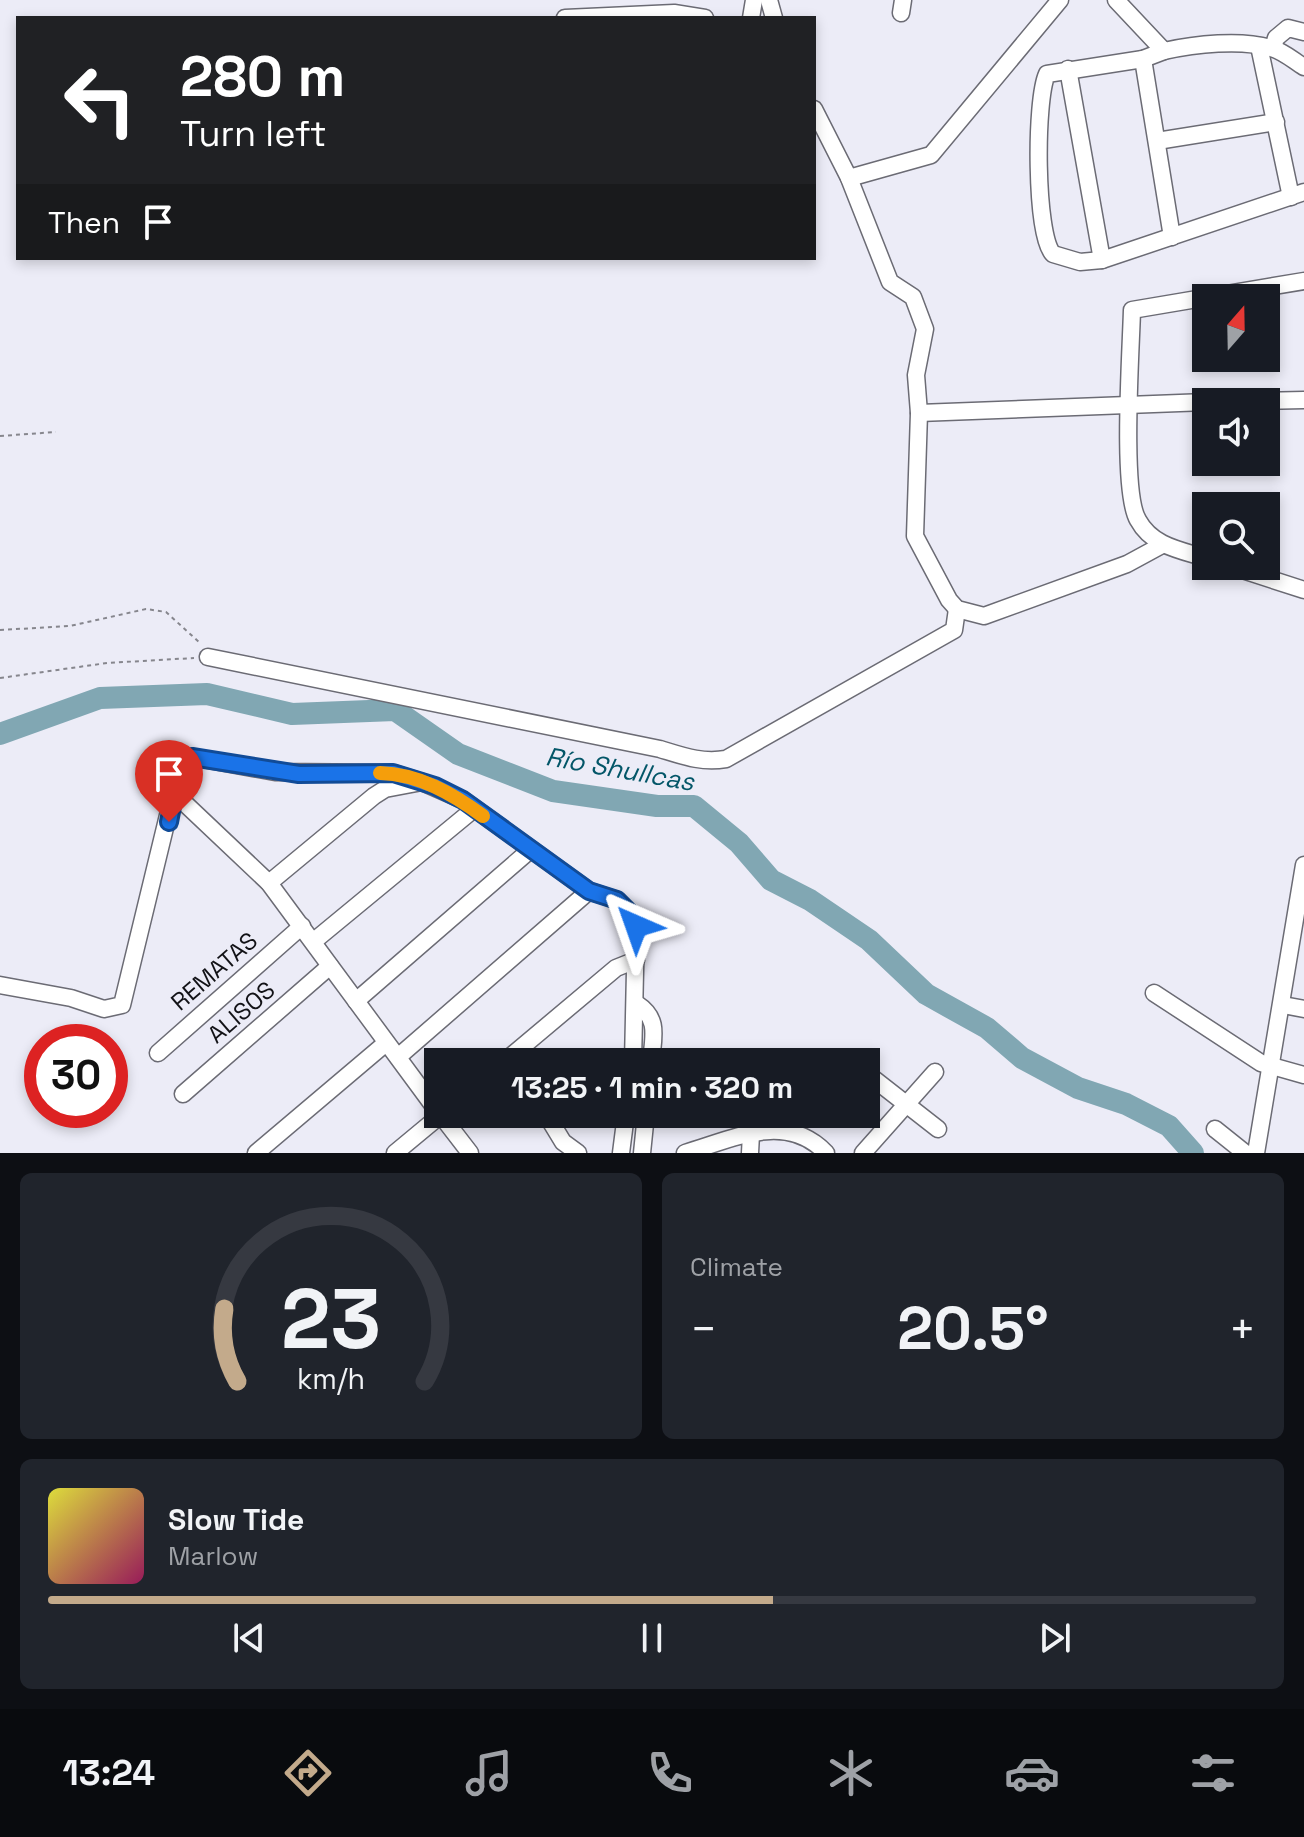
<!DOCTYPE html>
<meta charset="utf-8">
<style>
:root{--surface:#171b24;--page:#20242c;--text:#f1f3f6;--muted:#9ea1a6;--line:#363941;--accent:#c3aa8b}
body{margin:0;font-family:"Space Grotesk",sans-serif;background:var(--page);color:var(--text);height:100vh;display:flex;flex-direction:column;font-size:30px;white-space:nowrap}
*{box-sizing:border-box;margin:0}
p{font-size:26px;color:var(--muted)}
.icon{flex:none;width:44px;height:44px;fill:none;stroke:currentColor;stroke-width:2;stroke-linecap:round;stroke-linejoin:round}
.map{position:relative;height:1153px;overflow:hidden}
.details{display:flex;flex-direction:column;gap:20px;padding:20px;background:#0d0f14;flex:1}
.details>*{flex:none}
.hud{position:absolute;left:16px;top:16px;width:800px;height:244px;border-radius:0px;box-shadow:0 4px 12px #0003;background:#202124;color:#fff;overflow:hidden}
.needle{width:52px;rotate:20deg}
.tools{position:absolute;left:1192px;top:284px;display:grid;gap:16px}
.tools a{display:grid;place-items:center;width:88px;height:88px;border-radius:0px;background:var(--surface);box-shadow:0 4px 12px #0003;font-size:40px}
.speed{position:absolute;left:24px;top:1024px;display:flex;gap:16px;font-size:40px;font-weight:700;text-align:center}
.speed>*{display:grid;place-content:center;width:104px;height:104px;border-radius:50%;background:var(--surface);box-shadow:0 4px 12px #0003;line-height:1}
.speed .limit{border:12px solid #d22;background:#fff;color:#111}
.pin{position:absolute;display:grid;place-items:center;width:68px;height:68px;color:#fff;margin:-82px -34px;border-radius:50% 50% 50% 0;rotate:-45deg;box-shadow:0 0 8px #0007}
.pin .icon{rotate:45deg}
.me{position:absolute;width:88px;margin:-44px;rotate:317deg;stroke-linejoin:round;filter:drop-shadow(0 0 6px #0008)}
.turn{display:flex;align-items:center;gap:28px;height:168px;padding:0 32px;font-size:36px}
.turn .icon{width:104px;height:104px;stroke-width:2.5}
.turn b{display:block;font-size:56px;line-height:68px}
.then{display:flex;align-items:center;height:76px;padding:0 32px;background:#0003;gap:16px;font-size:30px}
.big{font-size:60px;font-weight:800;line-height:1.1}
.details .widget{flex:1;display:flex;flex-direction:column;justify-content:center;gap:12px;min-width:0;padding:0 28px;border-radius:12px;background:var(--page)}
.details .dial{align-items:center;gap:0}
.dial svg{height:208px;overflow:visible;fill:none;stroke:var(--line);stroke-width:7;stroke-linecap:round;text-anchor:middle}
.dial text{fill:var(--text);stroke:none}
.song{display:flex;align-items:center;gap:24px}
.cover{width:96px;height:96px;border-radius:12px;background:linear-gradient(135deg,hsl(60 70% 55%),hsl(330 70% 35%))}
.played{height:8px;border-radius:4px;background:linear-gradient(90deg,var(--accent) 60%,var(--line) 60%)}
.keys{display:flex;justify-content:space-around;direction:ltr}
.heat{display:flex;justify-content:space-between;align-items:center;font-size:44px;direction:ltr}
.details .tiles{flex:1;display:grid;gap:20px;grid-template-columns:1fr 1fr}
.widget:last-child{grid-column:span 2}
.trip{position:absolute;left:424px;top:1048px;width:456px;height:80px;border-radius:0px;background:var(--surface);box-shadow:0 4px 12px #0003;font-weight:800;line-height:80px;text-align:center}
.menu{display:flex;height:128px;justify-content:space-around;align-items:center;background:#090b0e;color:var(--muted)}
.menu .icon{width:56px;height:56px}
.menu .active{color:var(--accent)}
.menu b{font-size:36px;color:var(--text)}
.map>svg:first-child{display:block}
</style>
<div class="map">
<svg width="1304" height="1153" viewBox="0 0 1304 1153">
<rect width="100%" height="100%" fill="#ececf7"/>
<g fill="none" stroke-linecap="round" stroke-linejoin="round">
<path stroke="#81a7b3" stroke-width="22" d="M0 734 100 698 207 694 292 714 395 710 458 754 553 791 657 806H694L739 843 771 880 810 900 869 940 926 994 987 1028 1022 1058 1078 1088 1126 1104 1169 1126 1193 1153"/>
<g stroke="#6b6b74" stroke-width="19">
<g id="minor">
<path d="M769 0 774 18"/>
<path d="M1116 0 1164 51C1195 44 1241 39 1271 48 1283 51 1294 61 1304 67"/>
<path d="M901 13 903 0"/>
<path d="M565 18 674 13 705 18"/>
<path d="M751 18 754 0"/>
<path d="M1259 46 1291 197"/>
<path d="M1273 48 1276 38 1288 28 1304 32"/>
<path d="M1164 51 1143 59 1047 74C1035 100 1035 234 1053 254L1080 262 1102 260 1304 192"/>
<path d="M1143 59 1172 237"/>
<path d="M1068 69 1102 260"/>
<path d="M814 109 849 178 890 282 913 297 925 329 916 375 919 413 915 536 949 600 957 609 984 616 1127 564 1162 545"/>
<path d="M1157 141 1276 122"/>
<path d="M849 178 931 155 1060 0"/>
<path d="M1220 402 1304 400"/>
<path d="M919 413 1206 402"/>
<path d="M1206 558C1180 550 1152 546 1138 520 1121 492 1131 350 1132 310L1304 281"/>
<path d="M1230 566 1304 590"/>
<path d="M208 657 660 749C683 756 701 763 726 759L954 630 957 609"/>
<path d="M176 795 269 883 438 1112"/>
<path d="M269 883 374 796 385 789 422 782 463 800 589 891 617 900 630 913 636 926 633 1062"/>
<path d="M314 941 474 809"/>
<path d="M0 985 71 998 104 1009 122 1005 179 770 192 757 275 772 393 773 422 782"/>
<path d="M1154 993 1261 1063 1304 1075"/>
<path d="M356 1001 529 851"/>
<path d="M637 1004C660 1019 653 1037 651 1062"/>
<path d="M1283 1005 1304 1009"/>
<path d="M158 1053 302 926"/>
<path d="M398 1057 589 891"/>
<path d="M504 1062 616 968 636 960"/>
<path d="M874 1079 938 1129"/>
<path d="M183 1094 330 966"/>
<path d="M440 1114 470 1153"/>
<path d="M546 1114 563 1142 578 1153"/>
<path d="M1215 1129 1245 1153"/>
<path d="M256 1153 386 1043"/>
<path d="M395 1153 442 1114"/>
<path d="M621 1153 626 1114"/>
<path d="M642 1153 646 1114"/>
<path d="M685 1153C733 1139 786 1111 826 1153"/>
<path d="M750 1153 751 1134"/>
<path d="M863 1153 935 1072"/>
<path d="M1256 1153 1304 865"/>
</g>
</g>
<g stroke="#86868d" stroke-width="2" stroke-dasharray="4 4" stroke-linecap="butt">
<path d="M0 436 56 432"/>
<path d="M0 630 70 626 146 609 166 612 200 643"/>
<path d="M0 678 107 663 194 658"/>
</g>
<use href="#minor" stroke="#fff" stroke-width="16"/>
</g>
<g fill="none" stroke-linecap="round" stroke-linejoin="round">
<g stroke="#114b97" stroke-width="20">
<path id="route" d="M169 822 179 770 192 757 299 774 393 773 435 786 463 800 589 891 617 900 630 913 636 926"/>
</g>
<use href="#route" stroke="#1a73e8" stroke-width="14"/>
<path stroke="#f59e0b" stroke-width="14" d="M380 773C419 774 453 794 483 816"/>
</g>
<g text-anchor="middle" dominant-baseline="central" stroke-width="7" stroke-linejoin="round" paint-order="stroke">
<g font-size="24" fill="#121216" stroke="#ececf7">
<text transform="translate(214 971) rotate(-41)">REMATAS</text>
<text transform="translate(241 1012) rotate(-41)">ALISOS</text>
</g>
<g font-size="26" font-style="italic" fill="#035668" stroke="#ececf7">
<text transform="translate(620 769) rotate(10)">Río Shullcas</text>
</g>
</g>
</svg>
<div class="tools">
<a><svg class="needle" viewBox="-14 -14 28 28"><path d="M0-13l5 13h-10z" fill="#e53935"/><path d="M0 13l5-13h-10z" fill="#9ea1a6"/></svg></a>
<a><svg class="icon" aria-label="sound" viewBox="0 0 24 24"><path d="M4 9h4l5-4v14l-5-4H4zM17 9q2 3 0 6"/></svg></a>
<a><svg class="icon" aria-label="search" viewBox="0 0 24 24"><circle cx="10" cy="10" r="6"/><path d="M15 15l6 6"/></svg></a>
</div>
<div class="speed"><div class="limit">30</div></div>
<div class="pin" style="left:169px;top:822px;background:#d93025"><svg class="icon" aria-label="arrive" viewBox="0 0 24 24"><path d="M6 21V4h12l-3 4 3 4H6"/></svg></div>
<svg class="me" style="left:636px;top:926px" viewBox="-20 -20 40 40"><path d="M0-17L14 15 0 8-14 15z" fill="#1a73e8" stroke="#fff" stroke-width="4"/></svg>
<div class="trip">13:25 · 1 min · 320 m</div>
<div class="hud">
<div class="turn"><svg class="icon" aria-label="left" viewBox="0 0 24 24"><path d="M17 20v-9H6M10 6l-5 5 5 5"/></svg><div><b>280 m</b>Turn left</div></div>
<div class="then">Then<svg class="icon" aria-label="arrive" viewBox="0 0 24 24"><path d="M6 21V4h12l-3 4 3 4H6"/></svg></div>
</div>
</div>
<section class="details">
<div class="tiles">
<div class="widget dial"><svg viewBox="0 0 100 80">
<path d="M14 69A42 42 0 1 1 86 69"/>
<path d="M14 69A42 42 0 0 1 9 41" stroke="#c3aa8b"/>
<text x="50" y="56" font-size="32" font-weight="700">23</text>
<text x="50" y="72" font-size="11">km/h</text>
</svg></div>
<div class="widget"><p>Climate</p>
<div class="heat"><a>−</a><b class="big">20.5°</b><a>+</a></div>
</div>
<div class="widget">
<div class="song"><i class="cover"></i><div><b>Slow Tide</b><p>Marlow</p></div></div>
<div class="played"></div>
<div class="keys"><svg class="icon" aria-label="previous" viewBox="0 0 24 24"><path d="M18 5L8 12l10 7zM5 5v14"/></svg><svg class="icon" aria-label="pause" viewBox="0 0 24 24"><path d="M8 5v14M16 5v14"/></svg><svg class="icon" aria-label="next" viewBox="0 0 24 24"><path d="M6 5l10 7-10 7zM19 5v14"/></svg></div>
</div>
</div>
</section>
<nav class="menu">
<b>13:24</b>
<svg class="icon active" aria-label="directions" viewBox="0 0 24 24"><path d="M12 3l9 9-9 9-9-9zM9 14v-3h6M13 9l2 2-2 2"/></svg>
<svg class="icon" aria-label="music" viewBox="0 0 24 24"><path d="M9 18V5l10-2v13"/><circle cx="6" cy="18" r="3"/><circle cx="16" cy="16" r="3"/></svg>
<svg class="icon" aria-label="phone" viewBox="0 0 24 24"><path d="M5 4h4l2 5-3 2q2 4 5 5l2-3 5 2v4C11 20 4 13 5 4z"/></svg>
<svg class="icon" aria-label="climate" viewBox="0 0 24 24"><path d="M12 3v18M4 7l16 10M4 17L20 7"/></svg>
<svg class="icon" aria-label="car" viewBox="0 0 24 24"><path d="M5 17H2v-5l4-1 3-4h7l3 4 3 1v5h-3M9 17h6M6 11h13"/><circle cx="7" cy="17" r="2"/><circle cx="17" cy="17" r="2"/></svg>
<svg class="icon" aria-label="filters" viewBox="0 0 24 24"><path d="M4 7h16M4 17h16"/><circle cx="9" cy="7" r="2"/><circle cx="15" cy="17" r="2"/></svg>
</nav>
